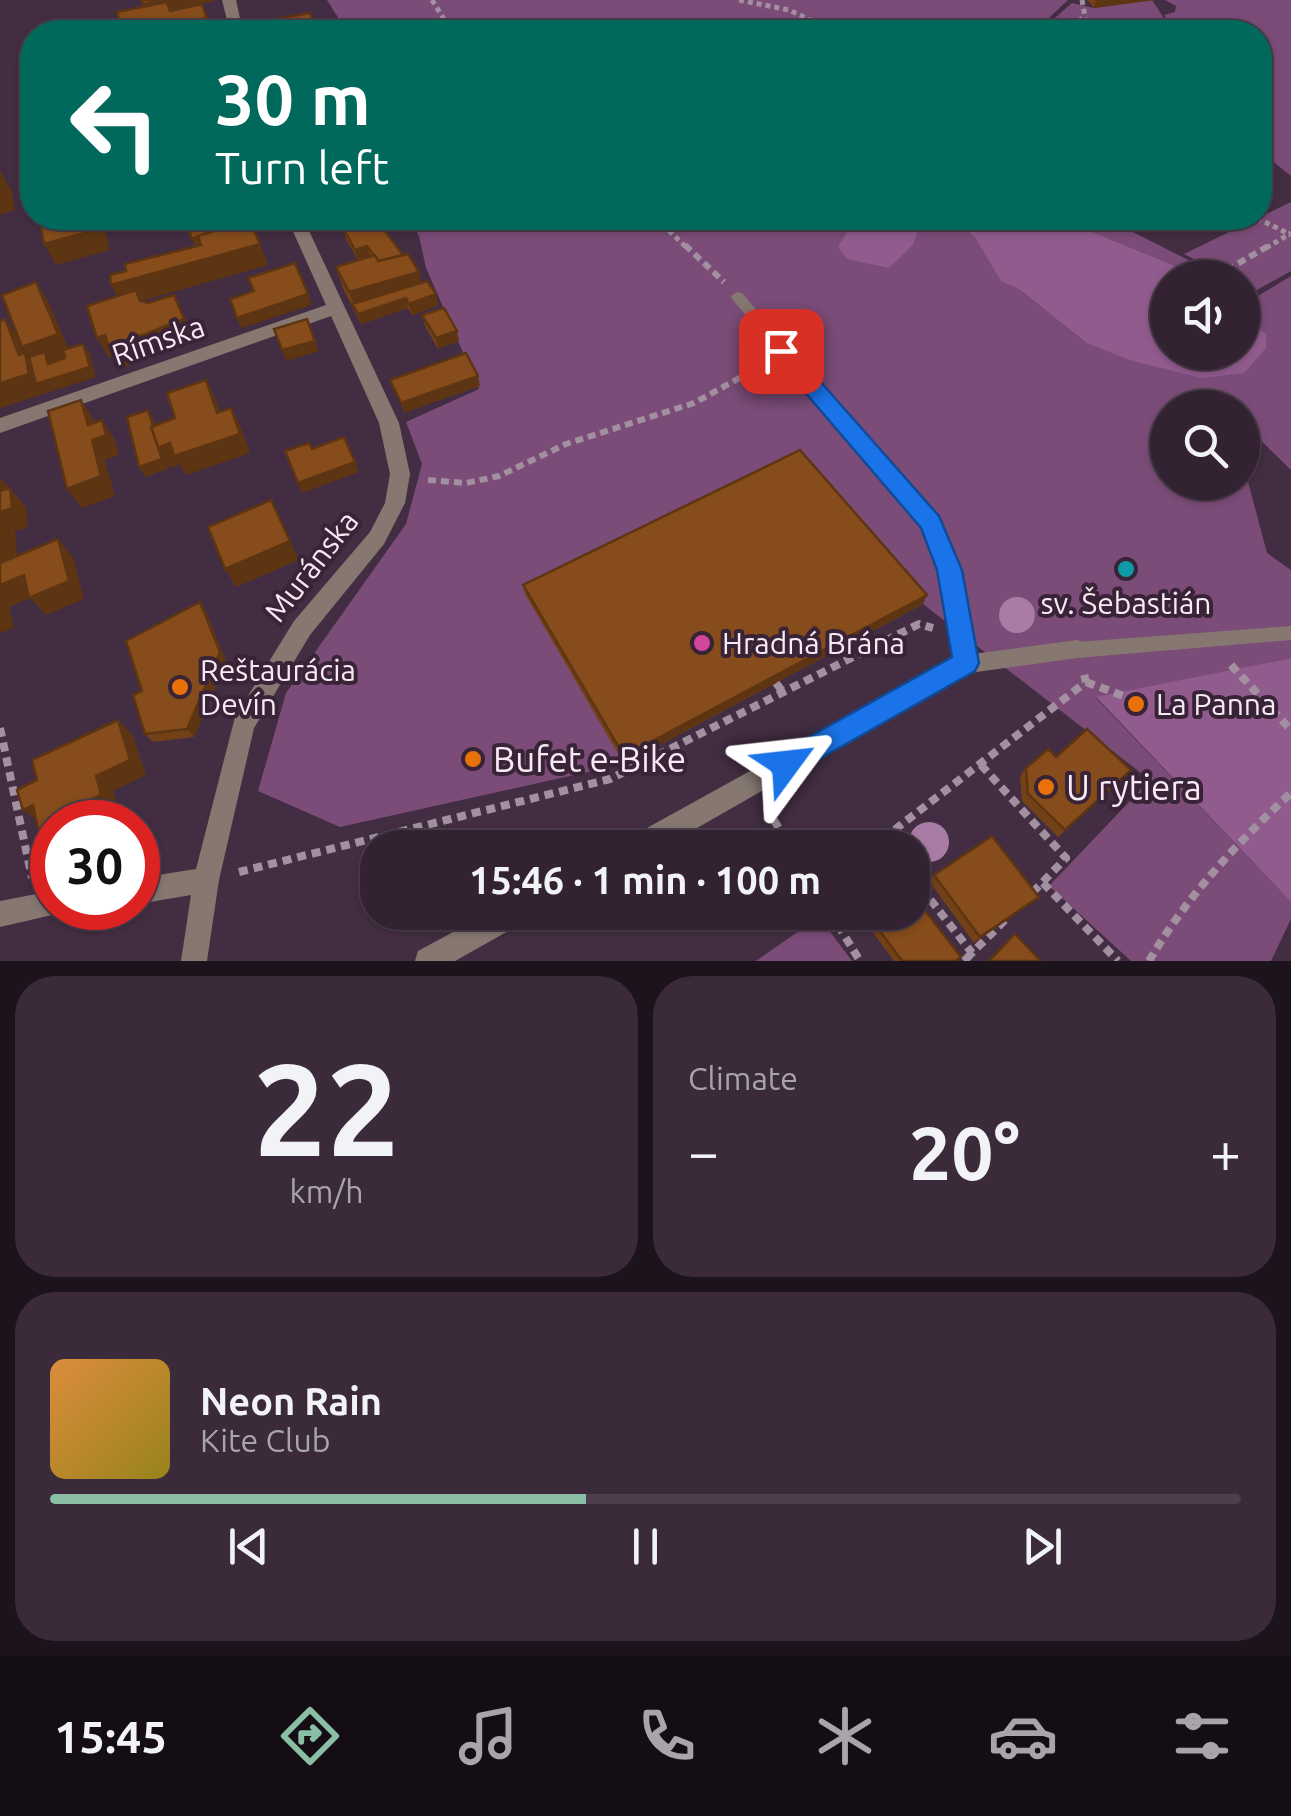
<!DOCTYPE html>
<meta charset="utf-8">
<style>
:root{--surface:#322232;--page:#3a2a3a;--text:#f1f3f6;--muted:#a8a4ac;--line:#4d3f4d;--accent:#8abfa5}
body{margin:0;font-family:Ubuntu,sans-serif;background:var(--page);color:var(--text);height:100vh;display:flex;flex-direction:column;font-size:38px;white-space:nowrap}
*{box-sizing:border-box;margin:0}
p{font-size:32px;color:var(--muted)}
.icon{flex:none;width:55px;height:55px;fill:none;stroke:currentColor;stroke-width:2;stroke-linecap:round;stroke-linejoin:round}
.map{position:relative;height:961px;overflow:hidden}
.panel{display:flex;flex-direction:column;gap:15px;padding:15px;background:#1c131c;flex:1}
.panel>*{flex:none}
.hud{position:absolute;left:20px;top:20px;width:1252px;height:210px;border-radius:40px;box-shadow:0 2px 8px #0004,0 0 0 2px var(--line);background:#00695c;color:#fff;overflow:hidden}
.controls{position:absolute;left:1150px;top:260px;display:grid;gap:20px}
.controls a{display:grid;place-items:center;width:110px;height:110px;border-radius:50%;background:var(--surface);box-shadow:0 2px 8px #0004,0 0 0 2px var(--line);font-size:50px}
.speed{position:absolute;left:30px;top:800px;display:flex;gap:20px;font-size:50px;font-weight:700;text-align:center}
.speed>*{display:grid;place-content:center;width:130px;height:130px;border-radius:50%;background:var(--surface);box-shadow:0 2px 8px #0004,0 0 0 2px var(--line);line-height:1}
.speed .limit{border:15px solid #d22;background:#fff;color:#111}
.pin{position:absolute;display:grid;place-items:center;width:85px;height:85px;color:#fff;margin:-42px;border-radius:20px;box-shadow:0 5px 15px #0006}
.me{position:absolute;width:110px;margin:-55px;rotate:60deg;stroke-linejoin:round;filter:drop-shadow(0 0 8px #0008)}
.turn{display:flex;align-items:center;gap:35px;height:210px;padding:0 30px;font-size:45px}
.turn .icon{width:130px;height:130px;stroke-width:2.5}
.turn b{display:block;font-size:70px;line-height:85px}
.big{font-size:75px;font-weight:700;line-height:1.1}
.panel .widget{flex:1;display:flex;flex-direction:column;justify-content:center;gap:15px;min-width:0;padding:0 35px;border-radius:40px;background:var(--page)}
.panel .dial{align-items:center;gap:0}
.dial b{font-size:130px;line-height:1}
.song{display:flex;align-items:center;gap:30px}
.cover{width:120px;height:120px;border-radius:15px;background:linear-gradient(135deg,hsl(30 70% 55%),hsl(50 70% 35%))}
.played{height:10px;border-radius:5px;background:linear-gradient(90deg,var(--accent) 45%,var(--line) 45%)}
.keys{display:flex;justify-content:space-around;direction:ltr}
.heat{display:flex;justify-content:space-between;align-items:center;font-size:55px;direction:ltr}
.panel .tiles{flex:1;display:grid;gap:15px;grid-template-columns:1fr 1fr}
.widget:last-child{grid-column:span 2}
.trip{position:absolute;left:360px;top:830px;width:570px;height:100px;border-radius:40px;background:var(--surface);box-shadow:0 2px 8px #0004,0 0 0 2px var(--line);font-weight:700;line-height:100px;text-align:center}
.dock{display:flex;height:160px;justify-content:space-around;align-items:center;background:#140e14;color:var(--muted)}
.dock .icon{width:70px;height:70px}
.dock .on{color:var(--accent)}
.dock b{font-size:45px;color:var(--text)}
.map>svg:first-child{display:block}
</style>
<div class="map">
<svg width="1291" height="961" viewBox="0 0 1291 961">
<rect width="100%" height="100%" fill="#432d42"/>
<g fill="#7b4c78">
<path d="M327 0H1068L1034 32H357L339 19Z"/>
<path d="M1152 0 1173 32H1039L1072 3 1094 8Z"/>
<path d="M1165 0H1291V176L1260 151V32H1176L1164 15 1175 12 1176 6Z"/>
<path d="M1291 202V271L1255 291 1243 284 1242 278 1230 277 1184 254Z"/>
<path d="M409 218H855L839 247 847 259 913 245 923 221 943 219 962 226 975 238 1001 280 1020 290 1085 342 1244 373 1266 333 1243 320V288L1258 296 1291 276V470L1243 423 1242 408H1168V482H1242L1243 463 1267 553 1291 570V658L1096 698 1291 902V919L1271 961H1131L1049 886 1150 780 923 604 624 764 340 827 258 791 286 693 406 524 422 464 406 422 479 389 426 268 419 236Z"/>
<path d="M1058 218H1105L1222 277H1203Z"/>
<path d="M819 917 852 961H756Z"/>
</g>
<g fill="#915b8e">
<path d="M855 218H1058L1203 277 1168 278V352H1242L1243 320 1266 333V348L1244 373 1201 378 1129 360 1085 342 1020 290 1001 281 975 238 962 226 943 219 923 221 913 245 889 268 847 259 838 247Z"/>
<path d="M1291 658V902L1096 697Z"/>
</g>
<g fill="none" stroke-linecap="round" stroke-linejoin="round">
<g stroke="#a290a0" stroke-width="5" stroke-dasharray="5 4" stroke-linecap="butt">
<path d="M432 0 452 32"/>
<path d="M739 0 789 10 836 32"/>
<path d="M1082 0 1086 23 1094 32"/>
<path d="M1064 32 1084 17"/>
<path d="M656 218 687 248"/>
<path d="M1125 218 1137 224"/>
<path d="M670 228 686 218"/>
<path d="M1266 248 1291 233"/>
</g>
<g stroke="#a290a0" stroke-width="6" stroke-dasharray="8 5" stroke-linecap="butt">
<path d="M685 245 724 282"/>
<path d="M1227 270 1270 245"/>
<path d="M428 480 466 483 499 476 566 444 694 403 765 364"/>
</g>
<g stroke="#a290a0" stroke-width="8" stroke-dasharray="9 6" stroke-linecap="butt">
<path d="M1231 665 1291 730"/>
<path d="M1086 682 1129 698"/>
<path d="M776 683 783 692"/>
<path d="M0 728 32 878"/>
<path d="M981 765 1066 858 1031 894"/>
<path d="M766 807 791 848"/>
<path d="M871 848 1086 682 1084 674"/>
<path d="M239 872 610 779 919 624 933 628"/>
<path d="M912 876 972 953 1005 920"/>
<path d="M1043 883 1118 961"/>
<path d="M830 912 860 961"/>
<path d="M964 961 972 953"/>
<path d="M1149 961C1187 896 1236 844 1291 793"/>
</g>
<g fill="#867871" fill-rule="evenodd">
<path d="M737 292 742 293 936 518 958 570 974 663 972 668 966 671 960 668 958 663 942 570 925 526 732 299 731 296Z"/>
<path d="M1291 626V640L1077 658 1071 655 1069 650 1071 645 1077 642Z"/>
</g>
<g fill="#867871" fill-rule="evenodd">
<path d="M222 0H236L243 32H230Z"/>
<path d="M287 218H303L399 423 410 474 405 503 384 544 310 635 254 728 219 880 207 961H181L191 895 138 904V878L196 869 235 717 294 621 370 532 385 503 390 474 379 423 331 316 0 433V418L326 305Z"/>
<path d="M1077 640 1085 643 1088 650 1085 657 969 673 662 848H624L627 839 958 656Z"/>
<path d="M52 891V908H64L61 913 0 927V901Z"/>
<path d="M490 912H530L526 921 455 961H415L418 951Z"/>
</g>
<path stroke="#a290a0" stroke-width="5" stroke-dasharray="5 4" stroke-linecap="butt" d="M1257 218 1291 235"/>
</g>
<g fill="#a97ca6">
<circle cx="1017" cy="615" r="18"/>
<circle cx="929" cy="842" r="20"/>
</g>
<g fill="#734117">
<path d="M1087 0H1154L1094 8Z"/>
<path d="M311 218H372L346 227 403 255 419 272 421 283 436 294 438 305 412 315 408 308 361 324 343 288 336 267 358 260 346 239 343 228 332 232 329 225 316 228Z"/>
<path d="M422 315 457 331 459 341 438 349 425 326Z"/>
<path d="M523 585 923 604 624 764 525 594Z"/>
<path d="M200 602 206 612 226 661 194 737 153 742 145 734 142 691Z"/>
<path d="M1056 757 1131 770 1058 837 1022 801 1020 776 1026 768Z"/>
<path d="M934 875 1039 897 974 943 929 881Z"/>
<path d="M858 912H912L956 961H894Z"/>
</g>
<g fill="#5e3513">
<path d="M164 0H214V1L147 15 143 4Z"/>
<path d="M1096 0H1154L1094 8Z"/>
<path d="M207 18 210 28 189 32H134Z"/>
<path d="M32 133V145L29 146 23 135Z"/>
<path d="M0 171 12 191 15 210 0 215Z"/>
<path d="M96 218H100L104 225 110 250 56 265 44 244Z"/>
<path d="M220 218H260L218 230 214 219Z"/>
<path d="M312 218H327L329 225 316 228Z"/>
<path d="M339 218H372L332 232 329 221Z"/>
<path d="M219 231 197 249 192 239Z"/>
<path d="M260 244 268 265 141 301 147 311 123 306 111 285Z"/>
<path d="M367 246 370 256 358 260 355 250Z"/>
<path d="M419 272 423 293 406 298 408 308 361 324 349 292Z"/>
<path d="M36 282 49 303 71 355 52 362 55 375 36 368 22 347Z"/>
<path d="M308 294 312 305 241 328 237 318Z"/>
<path d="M436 294 438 305 412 315 409 304Z"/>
<path d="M174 295 194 340 121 369 114 356 109 358 97 338 105 335Z"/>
<path d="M5 319 19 339 25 354 39 374 41 382 83 344 90 354 96 377 0 408V383L19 355Z"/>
<path d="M457 331 459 341 438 349 436 338Z"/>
<path d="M315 341 319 351 287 361 282 350Z"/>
<path d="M478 376 480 386 404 413 401 403Z"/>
<path d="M206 380 216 400 227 433 217 413Z"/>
<path d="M81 400 94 420 99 438 102 420 115 440 119 455 105 460 115 496 82 508 67 489 88 425Z"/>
<path d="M231 408 241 428 250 453 186 475 179 464 170 468 166 462 168 469 145 477 139 467 158 448 148 410 154 420 162 446Z"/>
<path d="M355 462 359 472 302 493 298 483Z"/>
<path d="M0 478 26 507 28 527 15 531 19 574 0 581Z"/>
<path d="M271 500 299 560 236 587 225 569Z"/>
<path d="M58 539 73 557 84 599 46 615 30 598 9 607 14 628 0 633V585L24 575Z"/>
<path d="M927 595 923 604 624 764V756Z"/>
<path d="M200 602 206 612 226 661 194 737 187 729Z"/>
<path d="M118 720 133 736 146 775 113 791 118 809 90 822H60L96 776Z"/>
<path d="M33 805 42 823 23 810Z"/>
<path d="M52 826V842L39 833Z"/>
<path d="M1039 897 1032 903 974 943 980 937Z"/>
</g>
<g fill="#864c1b" stroke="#5e3513" stroke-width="2.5">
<path d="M142 0H164L143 4Z"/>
<path d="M167 2 170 11 202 4 207 18 134 32H122L117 12Z"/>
<path d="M310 13 316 29 296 32H252L249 24Z"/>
<path d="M32 114V133L23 135 20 117Z"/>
<path d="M39 218H96L99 229 44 244Z"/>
<path d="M200 218H220L214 219 219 230 192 239 188 227 202 223Z"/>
<path d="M235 218H249L260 244 111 285 110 275 126 271 125 264 201 245 198 236 223 228 220 222Z"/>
<path d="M375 218 403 255 378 261 367 246 355 250 343 228Z"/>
<path d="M408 254 419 272 349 292 336 267 375 255 378 261Z"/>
<path d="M295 263 308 294 237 318 230 299 254 291 248 278Z"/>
<path d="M427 281 436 294 409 304 406 298 358 314 352 304Z"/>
<path d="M36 282 58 334 22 347 2 295Z"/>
<path d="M136 290 140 301 148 303 174 295 184 319 109 348 105 335 97 338 87 306Z"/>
<path d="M444 308 457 331 436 338 422 315Z"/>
<path d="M5 319 19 355 25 353 29 374 0 383V321Z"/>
<path d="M307 319 315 341 282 350 274 329Z"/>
<path d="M83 344 90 367 36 384 29 357 45 352 48 364 65 358 63 350Z"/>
<path d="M466 353 478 376 401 403 390 380Z"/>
<path d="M206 380 217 413 231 408 240 434 174 456 170 443 158 448 151 427 175 418 167 393Z"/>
<path d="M81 400 88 425 102 420 106 435 92 440 101 476 67 489 48 411Z"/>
<path d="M148 410 153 426 151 427 162 459 139 467 127 417Z"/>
<path d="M344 437 355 462 298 483 285 451 309 443 312 449Z"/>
<path d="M800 450 927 595 624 756 523 585Z"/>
<path d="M10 488 12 508 0 512V491Z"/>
<path d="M271 500 290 541 225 569 208 527Z"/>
<path d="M58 539 69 581 29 598 24 575 0 585V563Z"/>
<path d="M200 602 220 652 187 729 145 734 133 695 142 691 126 641Z"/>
<path d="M118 720 130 760 96 776 101 795 70 810 71 817 60 822H52V826L39 833 33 805 23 810 17 790 37 780 32 760Z"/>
<path d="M1087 729 1131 770 1065 830 1028 794 1026 768 1048 749 1056 757Z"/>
<path d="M992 836 1039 897 980 937 934 875Z"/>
<path d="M912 894 961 957 955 961H902L866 912H912Z"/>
<path d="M1015 934 1041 961H989Z"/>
</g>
<path fill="#1a73e8" stroke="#114b97" stroke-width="2.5" d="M781 344 789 346 939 516 962 570 979 663 975 671 786 778 777 774 773 764 777 755 952 657 937 570 921 528 774 356 771 351Z"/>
<circle fill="#0f9aa8" stroke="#382337" stroke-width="4" cx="1126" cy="569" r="10"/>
<circle fill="#d1479c" stroke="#382337" stroke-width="4" cx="702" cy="643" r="10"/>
<g fill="#e8710a" stroke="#382337" stroke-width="4">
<circle cx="180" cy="687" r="10"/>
<circle cx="1136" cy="704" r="10"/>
<circle cx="473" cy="759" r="10"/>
<circle cx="1046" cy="787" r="10"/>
</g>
<g text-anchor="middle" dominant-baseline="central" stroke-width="8" stroke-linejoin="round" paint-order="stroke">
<g font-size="30" fill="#f8e9f6" stroke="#382337">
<text transform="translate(158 340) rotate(-19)">Rímska</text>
<text transform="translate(311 566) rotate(-52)">Muránska</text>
</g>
<g font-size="30" fill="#f8e9f6" stroke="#382337" text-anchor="start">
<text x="1126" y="603" text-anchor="middle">sv. Šebastián</text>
<text x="722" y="643">Hradná Brána</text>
<text x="200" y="670">Reštaurácia<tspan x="200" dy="34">Devín</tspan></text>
<text x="1156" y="704">La Panna</text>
</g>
<g font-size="35" fill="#f8e9f6" stroke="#382337" text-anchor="start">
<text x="493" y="759">Bufet e-Bike</text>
<text x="1066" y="787">U rytiera</text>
</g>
</g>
</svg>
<div class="controls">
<a><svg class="icon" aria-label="sound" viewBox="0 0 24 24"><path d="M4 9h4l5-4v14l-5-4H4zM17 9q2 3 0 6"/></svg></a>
<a><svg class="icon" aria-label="search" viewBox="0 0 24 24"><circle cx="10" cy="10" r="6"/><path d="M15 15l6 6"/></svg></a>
</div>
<div class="speed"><div class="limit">30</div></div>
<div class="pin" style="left:781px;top:351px;background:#d93025"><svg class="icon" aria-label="arrive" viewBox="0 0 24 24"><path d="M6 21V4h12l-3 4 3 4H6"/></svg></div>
<svg class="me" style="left:786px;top:764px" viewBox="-20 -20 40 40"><path d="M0-17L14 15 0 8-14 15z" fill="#1a73e8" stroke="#fff" stroke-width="4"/></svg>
<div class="trip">15:46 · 1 min · 100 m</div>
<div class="hud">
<div class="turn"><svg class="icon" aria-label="left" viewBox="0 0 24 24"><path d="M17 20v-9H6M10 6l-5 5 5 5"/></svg><div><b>30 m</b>Turn left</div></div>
</div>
</div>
<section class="panel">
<div class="tiles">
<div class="widget dial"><b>22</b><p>km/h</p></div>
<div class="widget"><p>Climate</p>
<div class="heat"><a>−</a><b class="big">20°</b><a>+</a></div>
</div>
<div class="widget">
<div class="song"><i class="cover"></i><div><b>Neon Rain</b><p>Kite Club</p></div></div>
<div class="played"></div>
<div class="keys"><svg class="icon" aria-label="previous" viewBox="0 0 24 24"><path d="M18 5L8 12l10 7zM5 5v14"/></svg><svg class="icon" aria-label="pause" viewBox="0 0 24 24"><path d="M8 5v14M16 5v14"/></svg><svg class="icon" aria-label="next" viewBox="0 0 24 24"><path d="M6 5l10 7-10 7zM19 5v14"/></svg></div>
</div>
</div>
</section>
<nav class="dock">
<b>15:45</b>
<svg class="icon on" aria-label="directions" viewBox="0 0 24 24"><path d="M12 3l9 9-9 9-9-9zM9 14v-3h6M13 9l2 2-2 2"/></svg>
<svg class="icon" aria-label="music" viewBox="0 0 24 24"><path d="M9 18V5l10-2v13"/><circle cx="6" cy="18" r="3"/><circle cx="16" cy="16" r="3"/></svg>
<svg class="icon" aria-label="phone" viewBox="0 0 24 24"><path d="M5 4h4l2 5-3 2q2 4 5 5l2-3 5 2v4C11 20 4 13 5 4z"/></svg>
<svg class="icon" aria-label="climate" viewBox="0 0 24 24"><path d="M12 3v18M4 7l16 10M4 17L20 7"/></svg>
<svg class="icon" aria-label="car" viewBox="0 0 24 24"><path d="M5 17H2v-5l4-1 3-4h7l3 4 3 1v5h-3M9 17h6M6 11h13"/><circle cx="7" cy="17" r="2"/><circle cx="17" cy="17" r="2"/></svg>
<svg class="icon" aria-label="filters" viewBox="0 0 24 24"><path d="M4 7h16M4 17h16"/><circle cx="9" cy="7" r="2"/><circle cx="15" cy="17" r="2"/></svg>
</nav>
